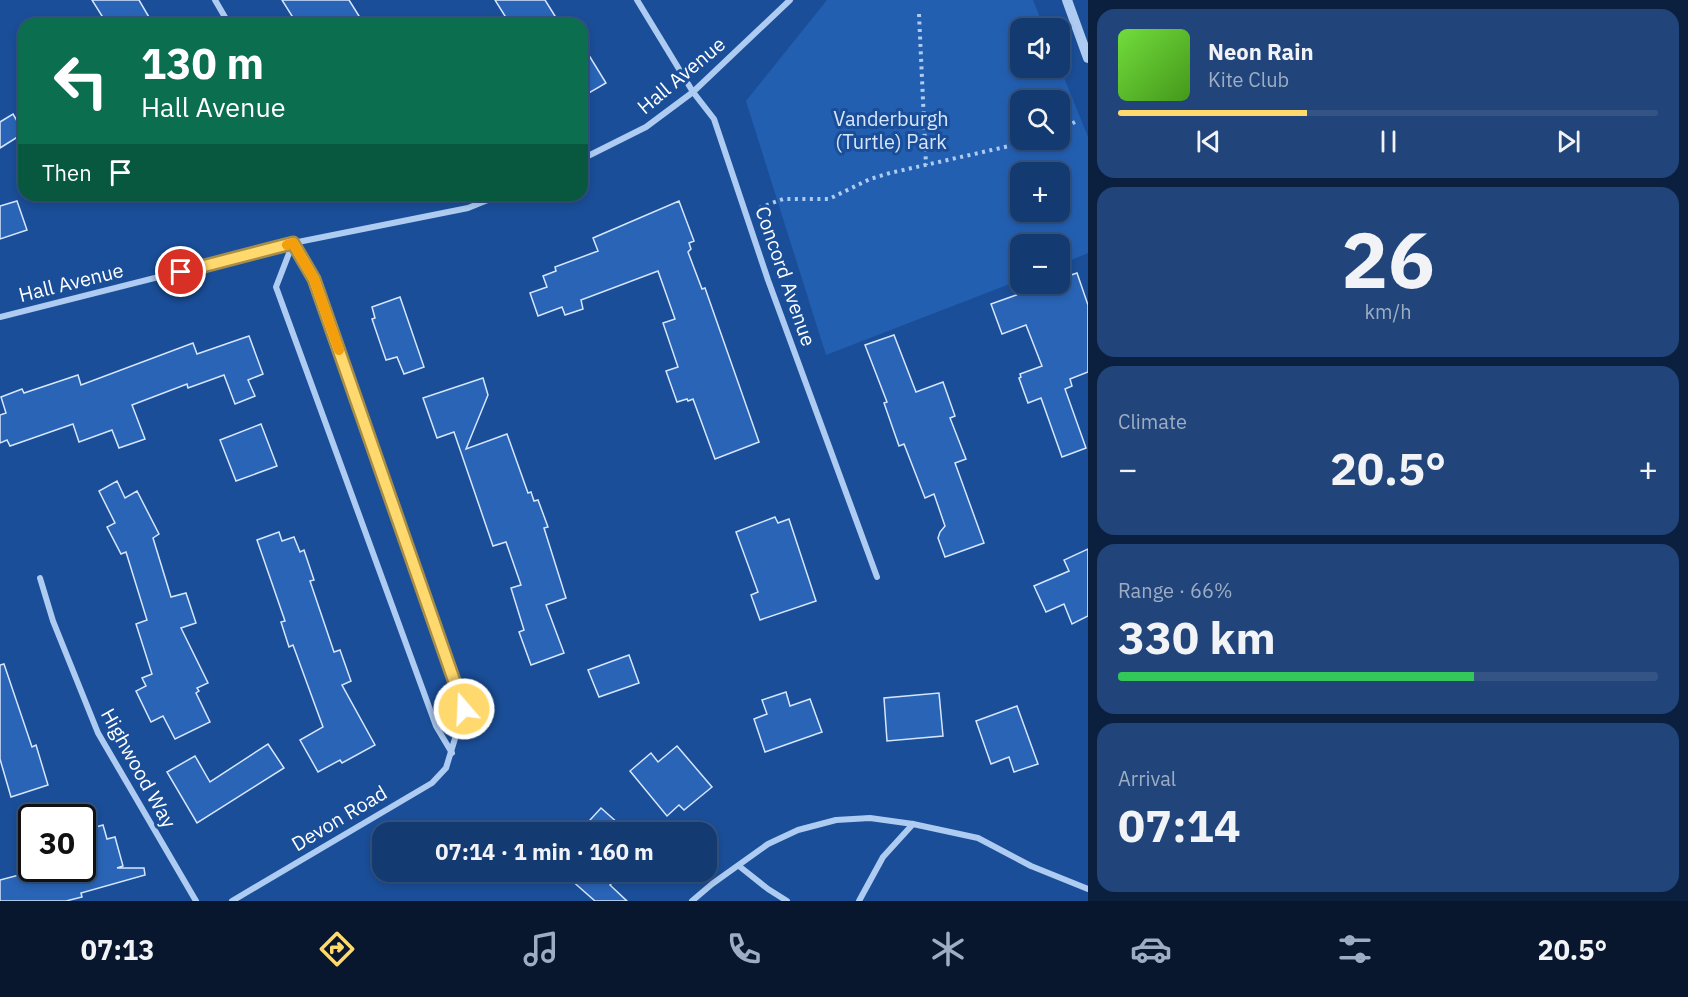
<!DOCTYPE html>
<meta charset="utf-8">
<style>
:root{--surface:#143a72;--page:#21457a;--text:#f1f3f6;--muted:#9dadc4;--line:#335484;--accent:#ffd96e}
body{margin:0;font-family:"IBM Plex Sans",sans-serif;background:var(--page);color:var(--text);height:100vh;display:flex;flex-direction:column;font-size:22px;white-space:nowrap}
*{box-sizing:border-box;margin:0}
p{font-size:20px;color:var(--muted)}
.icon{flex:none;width:33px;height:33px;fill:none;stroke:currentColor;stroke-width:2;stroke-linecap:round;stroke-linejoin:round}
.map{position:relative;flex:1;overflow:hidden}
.panel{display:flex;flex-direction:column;gap:9px;padding:9px;background:#0b203f;width:600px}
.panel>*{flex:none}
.banner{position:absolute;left:18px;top:18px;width:570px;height:183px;border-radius:18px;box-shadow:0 3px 9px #0003,0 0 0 2px var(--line);background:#0b6e4f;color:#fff;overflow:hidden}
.controls{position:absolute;left:1010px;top:18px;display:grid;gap:12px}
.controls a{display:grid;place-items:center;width:60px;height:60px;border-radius:12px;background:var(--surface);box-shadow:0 3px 9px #0003,0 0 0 2px var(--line);font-size:30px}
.speed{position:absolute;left:18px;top:804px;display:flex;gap:12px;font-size:30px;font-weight:700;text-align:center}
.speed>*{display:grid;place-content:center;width:78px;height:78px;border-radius:50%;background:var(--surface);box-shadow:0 3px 9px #0003,0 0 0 2px var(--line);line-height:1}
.speed .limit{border:3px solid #111;border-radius:9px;background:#fff;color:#111}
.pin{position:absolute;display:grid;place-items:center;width:51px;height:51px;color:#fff;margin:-26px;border:3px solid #fff;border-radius:50%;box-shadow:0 2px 6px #0007}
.me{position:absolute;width:66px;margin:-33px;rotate:341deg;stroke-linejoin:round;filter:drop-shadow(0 0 4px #0008)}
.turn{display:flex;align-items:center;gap:21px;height:126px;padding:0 24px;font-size:27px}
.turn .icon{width:78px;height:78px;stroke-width:2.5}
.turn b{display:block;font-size:42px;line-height:51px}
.then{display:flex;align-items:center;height:57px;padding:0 24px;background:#0003;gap:12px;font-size:22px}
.big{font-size:45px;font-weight:700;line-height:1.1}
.panel .widget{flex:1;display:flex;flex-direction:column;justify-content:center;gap:9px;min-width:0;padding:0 21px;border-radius:18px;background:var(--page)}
.panel .dial{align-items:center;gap:0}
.dial b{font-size:78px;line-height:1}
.song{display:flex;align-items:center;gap:18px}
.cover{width:72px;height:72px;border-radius:9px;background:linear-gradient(135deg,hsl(100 70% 55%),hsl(100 70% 35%))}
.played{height:6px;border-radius:3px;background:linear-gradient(90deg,var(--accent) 35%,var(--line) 35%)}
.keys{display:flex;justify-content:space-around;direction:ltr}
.heat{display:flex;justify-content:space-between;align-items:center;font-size:33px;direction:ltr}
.charge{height:9px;border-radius:4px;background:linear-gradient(90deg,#34c759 66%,var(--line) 0)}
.trip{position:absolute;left:372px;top:822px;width:345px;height:60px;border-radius:18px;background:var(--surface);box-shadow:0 3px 9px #0003,0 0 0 2px var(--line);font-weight:700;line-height:60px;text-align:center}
.tabs{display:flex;height:96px;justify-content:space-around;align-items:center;background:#08172e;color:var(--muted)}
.tabs .icon{width:42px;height:42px}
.tabs .current{color:var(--accent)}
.tabs b{font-size:27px;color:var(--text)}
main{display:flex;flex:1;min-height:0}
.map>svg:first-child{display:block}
</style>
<main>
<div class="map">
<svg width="1088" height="901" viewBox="0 0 1088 901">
<rect width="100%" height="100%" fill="#1a4e98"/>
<path fill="#235fb1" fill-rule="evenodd" d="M827 0H1033L1044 28H1020V68H1059V65L1088 137V253L1059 265V244H1020V280L826 355 746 101ZM1020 100H1059V140H1020ZM1020 172H1059V212H1020Z"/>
<g fill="#2964b6" stroke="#d6e6fc" stroke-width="1.5">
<path d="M92 0H139L153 24H107Z"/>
<path d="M282 0H349L364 24H297Z"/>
<path d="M495 0H545L560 24H510Z"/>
<path d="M582 44 606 83 582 97Z"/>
<path d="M13 114 24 133 0 148V122Z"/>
<path d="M17 201 27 230 0 239V206Z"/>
<path d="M679 201 694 241 689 243 691 249 688 252 702 289 705 288 759 442 715 459 693 399 688 401 687 399 677 402 666 371 678 367 663 323 675 319 658 271 581 300 583 309 565 315 562 307 538 316 530 293 547 287 543 276 556 271 555 267 598 251 593 238Z"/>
<path d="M1077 273 1088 305V372L1070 379 1072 386 1065 389 1086 448 1062 457 1041 398 1028 403 1019 378 1021 377 1020 374 1042 366 1026 325 1002 334 991 304 1047 284H1059V279Z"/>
<path d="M400 297 424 367 404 374 397 357 386 360 372 319 375 318 372 307Z"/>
<path d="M894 335 916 392 943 382 955 416 950 418 966 459 955 463 984 543 945 557 938 538 940 532 945 526 934 494 925 498 904 444 899 446 884 403 887 402 865 345Z"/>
<path d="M249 336 263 374 248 380 255 396 235 404 224 375 188 388 187 384 132 405 145 439 119 448 112 430 79 442 73 424 10 446 7 440 0 443V415L6 413 1 397 22 389 24 393 78 375 81 385 193 343 197 354Z"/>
<path d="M483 378 488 395 466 449 507 434 528 493 531 492 534 501 538 500 548 527 544 528 566 598 546 605 564 653 531 665 519 632 524 630 511 588 521 585 506 542 493 546 454 432 437 438 423 398Z"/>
<path d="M261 424 277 466 236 481 220 440Z"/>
<path d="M117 481 125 498 137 491 159 534 153 538 171 597 186 593 196 623 181 628 208 683 197 688 199 691 196 693 210 722 175 739 163 716 151 722 136 691 146 686 142 678 152 674 136 624 147 620 126 552 121 554 107 527 115 523 99 491Z"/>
<path d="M775 517 778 523 789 519 816 601 760 620 751 595 758 592 736 532Z"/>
<path d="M279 532 282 541 294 537 300 552 304 550 314 580 310 581 334 652 340 650 351 681 342 685 375 745 342 763 340 760 318 772 300 740 323 727 293 645 289 647 281 622 285 621 257 540Z"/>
<path d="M1088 549V616L1072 624 1064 604 1046 612 1034 586 1069 571 1064 560Z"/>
<path d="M629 655 639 683 599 697 588 670Z"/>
<path d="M4 664 32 747 36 745 48 785 11 797 0 759V665Z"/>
<path d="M786 692 790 706 810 699 822 732 765 752 754 719 767 714 762 700Z"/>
<path d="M939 693 943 736 887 741 884 698Z"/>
<path d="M1017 706 1038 764 1014 772 1009 757 991 764 976 721Z"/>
<path d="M268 744 284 768 197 823 167 772 195 756 210 782Z"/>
<path d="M677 746 712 787 684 810 679 805 667 816 630 771 651 753 658 762Z"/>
<path d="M601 808 628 832H579Z"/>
<path d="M103 825 107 839 115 837 123 866 117 868H144L145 875 81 893 82 897 66 901H0V880L23 874 22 868H92L82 831Z"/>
<path d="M577 872H623L610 885 627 901H595L570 879Z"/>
</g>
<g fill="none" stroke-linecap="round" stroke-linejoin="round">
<g stroke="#aecbf1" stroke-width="4" stroke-dasharray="3 4.5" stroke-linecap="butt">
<path d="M919 14 926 165"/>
<path d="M1059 130 1075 122"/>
<path d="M759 208 783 199H829L870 179 890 173 1036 140"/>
</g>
<g stroke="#aecbf1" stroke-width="6">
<path d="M215 0 229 24"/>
<path d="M637 0 693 92 714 119 768 280 877 577"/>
<path d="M582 159 646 127 693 92 790 0"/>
<path d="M293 243 276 287 436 726 452 753"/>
<path d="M0 317 293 243 468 208 500 195"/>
<path d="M40 578 53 621 98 733 196 901"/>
<path d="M739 866 768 889 787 901"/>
<path d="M232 901 432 783 446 768 464 709 314 279 293 243"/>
<path d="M692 901 712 884 768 844 798 830 836 820 870 818 913 824 978 838 1031 866 1088 889"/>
<path d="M859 901 883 857 913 824"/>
</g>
<path stroke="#aecbf1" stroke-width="10" d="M1067 0 1088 58"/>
</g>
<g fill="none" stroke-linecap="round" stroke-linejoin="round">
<g stroke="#a68d48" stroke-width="15">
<path id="route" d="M181 272 293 243 314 279 464 709"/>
</g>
<use href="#route" stroke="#ffd96e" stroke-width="10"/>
<path stroke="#f59e0b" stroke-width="10" d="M287 245 293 243 314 279 339 350"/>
</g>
<g text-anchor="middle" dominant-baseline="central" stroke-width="6" stroke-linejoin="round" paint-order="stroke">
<g font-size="20" fill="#fff" stroke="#1a4e98">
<text transform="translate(681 75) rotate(-40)">Hall Avenue</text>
<text transform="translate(786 276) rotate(71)">Concord Avenue</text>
<text transform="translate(71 282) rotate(-14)">Hall Avenue</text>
<text transform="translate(139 768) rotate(61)">Highwood Way</text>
<text transform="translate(339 818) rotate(-31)">Devon Road</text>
</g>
<g font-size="20" fill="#d6e6fc" stroke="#1a4e98">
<text x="891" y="118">Vanderburgh<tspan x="891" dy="23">(Turtle) Park</tspan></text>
</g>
</g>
</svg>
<div class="controls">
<a><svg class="icon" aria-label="sound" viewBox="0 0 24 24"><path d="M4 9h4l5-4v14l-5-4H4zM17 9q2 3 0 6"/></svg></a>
<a><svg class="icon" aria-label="search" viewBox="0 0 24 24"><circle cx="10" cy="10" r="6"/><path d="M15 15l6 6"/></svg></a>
<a>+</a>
<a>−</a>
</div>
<div class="speed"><div class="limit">30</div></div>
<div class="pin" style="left:181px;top:272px;background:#d93025"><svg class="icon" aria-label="arrive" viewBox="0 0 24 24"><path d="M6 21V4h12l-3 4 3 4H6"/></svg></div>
<svg class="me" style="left:464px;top:709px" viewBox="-20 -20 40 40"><circle r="17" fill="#ffd96e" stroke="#fff" stroke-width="3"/><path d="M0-11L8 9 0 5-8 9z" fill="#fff"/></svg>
<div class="trip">07:14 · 1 min · 160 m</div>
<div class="banner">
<div class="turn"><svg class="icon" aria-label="left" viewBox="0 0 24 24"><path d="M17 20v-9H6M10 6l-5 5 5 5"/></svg><div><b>130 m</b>Hall Avenue</div></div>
<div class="then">Then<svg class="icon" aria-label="arrive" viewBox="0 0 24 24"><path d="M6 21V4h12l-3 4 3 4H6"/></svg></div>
</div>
</div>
<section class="panel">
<div class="widget">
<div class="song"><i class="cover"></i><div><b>Neon Rain</b><p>Kite Club</p></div></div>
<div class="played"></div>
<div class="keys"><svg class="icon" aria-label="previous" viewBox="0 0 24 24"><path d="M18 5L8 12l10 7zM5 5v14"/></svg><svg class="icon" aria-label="pause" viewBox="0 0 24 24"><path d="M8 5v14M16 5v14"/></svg><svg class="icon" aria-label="next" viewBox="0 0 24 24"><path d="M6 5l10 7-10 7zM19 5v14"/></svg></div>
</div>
<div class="widget dial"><b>26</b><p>km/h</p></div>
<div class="widget"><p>Climate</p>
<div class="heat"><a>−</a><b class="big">20.5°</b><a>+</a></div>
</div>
<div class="widget"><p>Range · 66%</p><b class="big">330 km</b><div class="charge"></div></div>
<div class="widget"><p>Arrival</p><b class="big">07:14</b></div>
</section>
</main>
<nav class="tabs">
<b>07:13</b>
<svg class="icon current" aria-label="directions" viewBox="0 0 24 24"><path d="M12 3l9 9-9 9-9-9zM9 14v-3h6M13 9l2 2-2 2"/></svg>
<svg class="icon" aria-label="music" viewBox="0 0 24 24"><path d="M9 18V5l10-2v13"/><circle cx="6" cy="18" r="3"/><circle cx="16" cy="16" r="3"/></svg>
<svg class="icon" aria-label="phone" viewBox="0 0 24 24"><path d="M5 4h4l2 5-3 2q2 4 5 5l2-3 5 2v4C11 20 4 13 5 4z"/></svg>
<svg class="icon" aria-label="climate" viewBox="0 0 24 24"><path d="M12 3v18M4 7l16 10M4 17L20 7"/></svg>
<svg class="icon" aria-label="car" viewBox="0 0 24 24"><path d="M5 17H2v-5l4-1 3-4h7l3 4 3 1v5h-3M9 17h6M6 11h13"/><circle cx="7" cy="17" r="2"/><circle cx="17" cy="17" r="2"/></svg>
<svg class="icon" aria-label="filters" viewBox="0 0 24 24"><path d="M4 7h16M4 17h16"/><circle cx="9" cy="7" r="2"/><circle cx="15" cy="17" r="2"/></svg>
<b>20.5°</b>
</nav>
